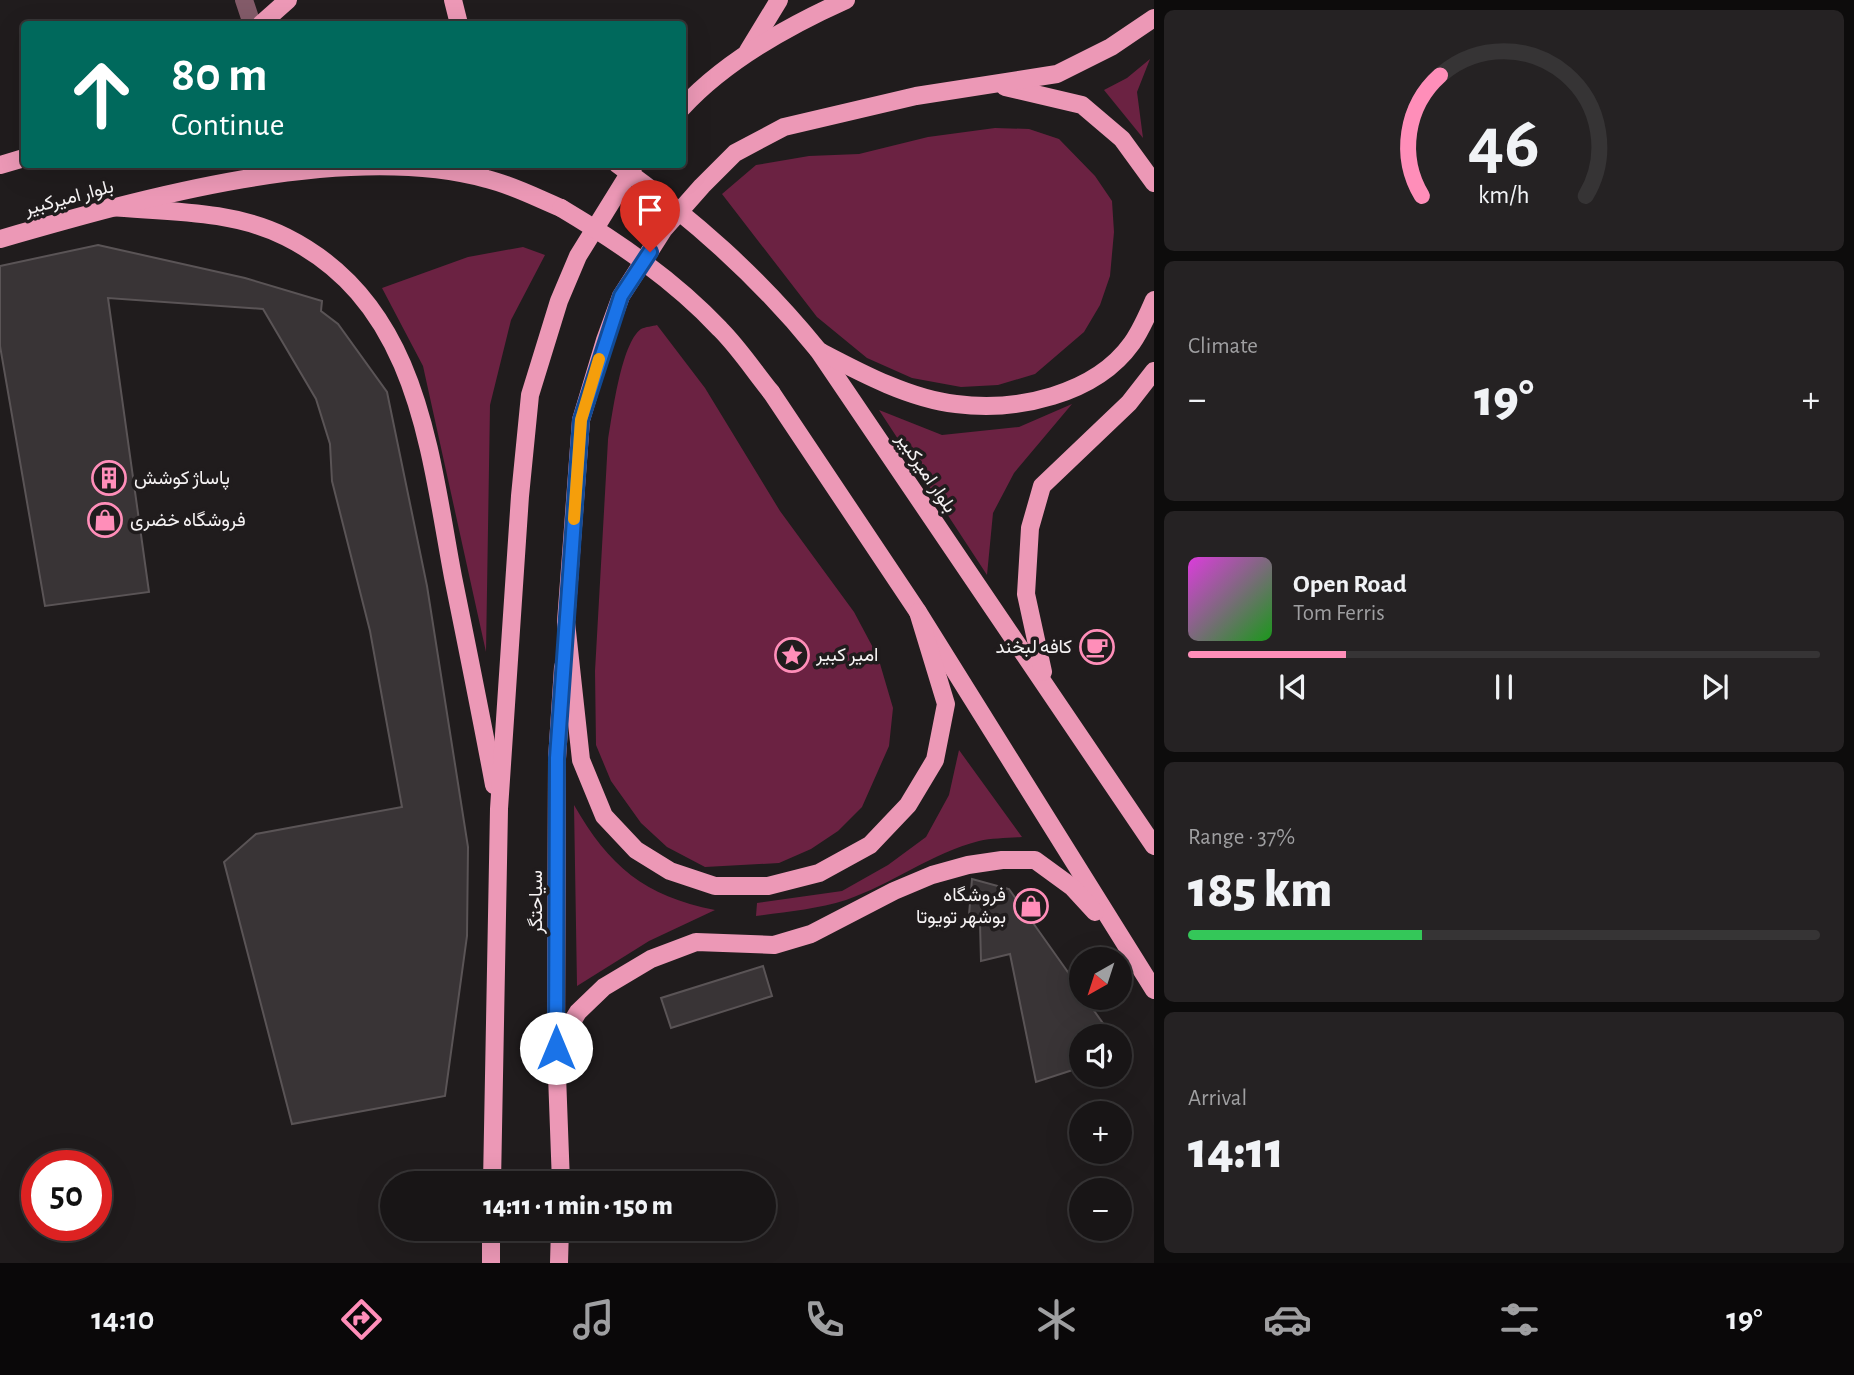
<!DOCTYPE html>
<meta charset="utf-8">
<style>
:root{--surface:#181516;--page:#252223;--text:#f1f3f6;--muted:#9f9fa1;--line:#363435;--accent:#ff8eb9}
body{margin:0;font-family:"Alegreya Sans",Vazirmatn,sans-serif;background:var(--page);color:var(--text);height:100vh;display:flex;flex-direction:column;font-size:26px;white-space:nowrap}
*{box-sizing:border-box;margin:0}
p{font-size:23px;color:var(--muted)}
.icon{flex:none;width:38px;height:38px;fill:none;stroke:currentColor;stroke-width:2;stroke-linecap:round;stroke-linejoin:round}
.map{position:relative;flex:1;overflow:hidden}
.drawer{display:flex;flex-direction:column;gap:10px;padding:10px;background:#0d0c0c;width:700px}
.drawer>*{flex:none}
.guide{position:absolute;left:21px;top:21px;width:665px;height:147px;border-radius:7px;box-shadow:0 7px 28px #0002,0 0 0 2px var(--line);background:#00695c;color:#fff;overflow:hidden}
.needle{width:46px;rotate:219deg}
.buttons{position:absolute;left:1069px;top:947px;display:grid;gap:14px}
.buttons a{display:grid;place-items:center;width:63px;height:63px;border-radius:50%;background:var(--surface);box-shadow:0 7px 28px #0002,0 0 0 2px var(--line);font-size:35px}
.speed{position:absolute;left:21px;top:1150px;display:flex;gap:14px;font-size:35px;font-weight:700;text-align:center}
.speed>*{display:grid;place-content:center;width:91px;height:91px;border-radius:50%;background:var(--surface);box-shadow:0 7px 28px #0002,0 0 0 2px var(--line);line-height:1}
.speed .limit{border:10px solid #d22;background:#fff;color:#111}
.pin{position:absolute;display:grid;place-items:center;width:60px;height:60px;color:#fff;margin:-72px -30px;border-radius:50% 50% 50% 0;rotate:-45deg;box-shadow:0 0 7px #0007}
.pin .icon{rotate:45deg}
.me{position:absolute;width:77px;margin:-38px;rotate:0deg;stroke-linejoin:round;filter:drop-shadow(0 0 5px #0008)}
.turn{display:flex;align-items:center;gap:24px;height:147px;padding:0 35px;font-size:32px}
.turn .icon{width:91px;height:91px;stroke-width:2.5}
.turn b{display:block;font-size:49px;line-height:60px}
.big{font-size:52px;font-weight:800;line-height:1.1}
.drawer .tile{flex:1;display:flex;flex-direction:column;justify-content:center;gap:10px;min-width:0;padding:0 24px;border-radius:10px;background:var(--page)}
.drawer .dial{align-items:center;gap:0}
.dial svg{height:182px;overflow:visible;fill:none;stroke:var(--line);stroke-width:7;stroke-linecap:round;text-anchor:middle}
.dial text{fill:var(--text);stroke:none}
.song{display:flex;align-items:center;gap:21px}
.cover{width:84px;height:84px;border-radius:10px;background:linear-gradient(135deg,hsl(300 70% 55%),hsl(120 70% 35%))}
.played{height:7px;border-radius:4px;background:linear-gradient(90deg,var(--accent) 25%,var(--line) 25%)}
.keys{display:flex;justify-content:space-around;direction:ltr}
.heat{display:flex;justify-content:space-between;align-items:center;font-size:38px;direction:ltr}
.charge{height:10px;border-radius:5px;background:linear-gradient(90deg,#34c759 37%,var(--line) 0)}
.trip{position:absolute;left:380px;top:1171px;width:396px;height:70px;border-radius:35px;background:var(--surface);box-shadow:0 7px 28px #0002,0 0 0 2px var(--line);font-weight:800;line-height:70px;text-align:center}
.dock{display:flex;height:112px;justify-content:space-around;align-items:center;background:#0a0809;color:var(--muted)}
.dock .icon{width:49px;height:49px}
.dock .on{color:var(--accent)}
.dock b{font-size:32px;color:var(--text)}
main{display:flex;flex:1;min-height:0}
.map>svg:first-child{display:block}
</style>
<main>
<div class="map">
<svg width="1154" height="1263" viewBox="0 0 1154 1263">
<rect width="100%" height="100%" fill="#201c1d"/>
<g fill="#6b2242">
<path d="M1150 59 1137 92 1143 138 1104 90 1127 78Z"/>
<path d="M995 128 1029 129 1059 139 1095 176 1112 201 1114 232 1110 276 1100 305 1084 332 1035 374 998 385 961 387 912 378 867 358 817 317 722 194 756 165 809 156 859 154 928 137Z"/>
<path d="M523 247 545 255 511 320 490 405 486 652 423 366 382 288 468 257Z"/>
<path d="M657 325 705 388 780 511 854 612 878 657 893 708 889 746 862 807 838 831 811 849 779 863 705 867 667 847 641 823 611 781 596 745 595 671 608 440C612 417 621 343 641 329 645 327 653 326 657 325Z"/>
<path d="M1072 404 1014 473 993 513 987 575 879 410 942 435 1019 427Z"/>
<path d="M959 750 1022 837C1008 838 992 838 979 841 932 853 892 884 846 900 817 909 786 912 756 916L757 903 842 891 888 865 926 837 949 795Z"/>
<path d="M574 805C609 866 644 896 715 910L649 941 577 986Z"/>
</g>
<g fill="#393436" stroke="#5a5456" stroke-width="2">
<path d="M98 245 245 278 322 301 321 311 338 324 387 392 427 586 468 847 467 936 445 1096 292 1124 224 862 256 834 402 807 370 631 332 481 330 444 316 399 263 309 108 298 149 592 45 606 0 346V266Z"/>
<path d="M972 879 1009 889 1082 992V998H1085L1112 1036H1082V1067L1036 1082 1010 954 981 961 980 923 969 915Z"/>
<path d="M763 966 772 996 671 1028 661 998Z"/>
</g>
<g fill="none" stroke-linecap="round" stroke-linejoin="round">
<path stroke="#835b69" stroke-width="18" d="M244 0 252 24"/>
<g stroke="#ec98b6" stroke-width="18">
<path d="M453 0 459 24"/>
<path d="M261 24 288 0"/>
<path d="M748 51 779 0"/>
<path d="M1005 87 1082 105 1122 139 1154 183"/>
<path d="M682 108C726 60 788 26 846 0"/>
<path d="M0 165 24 158"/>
<path d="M110 207C169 212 233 210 286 237 418 303 429 449 453 577 467 646 481 715 494 785"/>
<path d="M0 239C139 199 344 140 487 179 512 185 537 198 561 208"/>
<path d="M818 350 1154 846"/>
<path d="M821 352C861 373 910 399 956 404 1016 412 1095 395 1132 343 1141 330 1148 314 1154 300"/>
<path d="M771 392 918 612 1154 990"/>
<path d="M918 612 946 704 935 760 908 805 870 845 819 873 768 886H715L670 871 636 850 604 816 581 760 566 622 581 420 605 340 621 296 664 229 702 186 735 153 784 127 916 96 1057 74 1111 47 1154 18"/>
<path d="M1043 672 1026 594 1030 528 1042 486 1129 403 1154 371"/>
<path d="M556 1048 578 1012 604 987 651 959 696 942 774 945 811 934 894 891 932 875 968 865 1002 860H1035L1072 887 1095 912"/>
<path d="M492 1183 499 809 520 496 530 395 559 301 578 256 635 164"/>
<path d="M561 1183 556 1048 557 759 563 667"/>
<path d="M491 1263V1228"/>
<path d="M559 1263 560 1228"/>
</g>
<g stroke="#ec98b6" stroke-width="18">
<path d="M617 164C693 219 759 277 818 350"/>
<path d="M561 208C618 242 674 280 720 329 739 348 754 371 771 392"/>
</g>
</g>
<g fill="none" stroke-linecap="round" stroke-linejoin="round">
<g stroke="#114b97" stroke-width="18">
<path id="route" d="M556 1048 557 758 581 420 621 296 650 252"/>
</g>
<use href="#route" stroke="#1a73e8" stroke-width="12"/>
<path stroke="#f59e0b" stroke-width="12" d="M574 519 581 420 599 359"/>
</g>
<defs>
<g id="building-ring" transform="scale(1.75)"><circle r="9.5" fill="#201c1d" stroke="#ff8eb9" stroke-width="1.5"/><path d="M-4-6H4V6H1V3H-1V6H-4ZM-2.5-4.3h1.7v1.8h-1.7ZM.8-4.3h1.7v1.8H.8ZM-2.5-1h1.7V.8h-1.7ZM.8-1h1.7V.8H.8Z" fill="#ff8eb9"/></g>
<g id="shop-ring" transform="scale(1.75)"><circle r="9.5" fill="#201c1d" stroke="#ff8eb9" stroke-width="1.5"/><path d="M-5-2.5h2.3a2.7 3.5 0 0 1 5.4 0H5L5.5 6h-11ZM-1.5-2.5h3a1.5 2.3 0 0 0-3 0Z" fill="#ff8eb9"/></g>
<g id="cafe-ring" transform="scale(1.75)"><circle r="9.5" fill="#201c1d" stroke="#ff8eb9" stroke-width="1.5"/><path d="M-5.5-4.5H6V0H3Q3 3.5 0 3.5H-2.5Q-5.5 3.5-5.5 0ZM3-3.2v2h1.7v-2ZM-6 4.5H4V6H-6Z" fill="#ff8eb9"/></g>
<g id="sight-ring" transform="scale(1.75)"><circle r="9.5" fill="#201c1d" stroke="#ff8eb9" stroke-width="1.5"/><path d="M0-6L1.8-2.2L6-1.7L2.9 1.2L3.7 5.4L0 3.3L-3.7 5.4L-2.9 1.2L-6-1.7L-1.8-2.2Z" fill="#ff8eb9"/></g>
</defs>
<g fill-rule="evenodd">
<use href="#building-ring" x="109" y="478"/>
<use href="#shop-ring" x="105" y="520"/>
<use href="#cafe-ring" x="1097" y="647"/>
<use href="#sight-ring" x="792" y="655"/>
<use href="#shop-ring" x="1031" y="906"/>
</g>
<g text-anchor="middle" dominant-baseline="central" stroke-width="7" stroke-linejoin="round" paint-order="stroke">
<g font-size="19" fill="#f6f3f4" stroke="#201c1d">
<text transform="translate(69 198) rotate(-15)">بلوار امیرکبیر</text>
<text transform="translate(926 473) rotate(56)">بلوار امیرکبیر</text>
<text transform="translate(536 902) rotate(-90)">سیاحتگر</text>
</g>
<g font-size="19" fill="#f6f3f4" stroke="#201c1d" text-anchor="start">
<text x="134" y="478">پاساژ کوشش</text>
<text x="130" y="520">فروشگاه خضری</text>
<text x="1072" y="647" text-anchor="end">کافه لبخند</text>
<text x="816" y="655">امیر کبیر</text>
<text x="1006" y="895" text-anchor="end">فروشگاه<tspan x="1006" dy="22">بوشهر تویوتا</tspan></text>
</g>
</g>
</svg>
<div class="buttons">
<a><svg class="needle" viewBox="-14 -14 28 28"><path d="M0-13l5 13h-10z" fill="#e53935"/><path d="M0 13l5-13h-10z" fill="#9f9fa1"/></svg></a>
<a><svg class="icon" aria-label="sound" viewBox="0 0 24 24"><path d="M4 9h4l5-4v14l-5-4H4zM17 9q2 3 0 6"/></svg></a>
<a>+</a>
<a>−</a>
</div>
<div class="speed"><div class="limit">50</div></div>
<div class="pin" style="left:650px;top:252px;background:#d93025"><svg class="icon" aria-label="arrive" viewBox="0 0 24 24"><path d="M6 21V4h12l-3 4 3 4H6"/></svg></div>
<svg class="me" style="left:556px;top:1048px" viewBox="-20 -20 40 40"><circle r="19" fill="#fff"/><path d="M0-13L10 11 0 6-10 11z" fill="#1a73e8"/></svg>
<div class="trip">14:11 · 1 min · 150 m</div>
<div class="guide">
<div class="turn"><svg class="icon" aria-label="ahead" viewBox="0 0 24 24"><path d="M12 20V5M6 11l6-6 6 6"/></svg><div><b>80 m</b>Continue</div></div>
</div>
</div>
<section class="drawer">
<div class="tile dial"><svg viewBox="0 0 100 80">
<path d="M14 69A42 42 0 1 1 86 69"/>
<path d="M14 69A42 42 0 0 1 22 16" stroke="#ff8eb9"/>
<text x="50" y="56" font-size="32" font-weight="700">46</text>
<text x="50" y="72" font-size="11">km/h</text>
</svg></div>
<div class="tile"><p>Climate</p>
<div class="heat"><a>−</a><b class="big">19°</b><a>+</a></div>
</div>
<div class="tile">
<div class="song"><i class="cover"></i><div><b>Open Road</b><p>Tom Ferris</p></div></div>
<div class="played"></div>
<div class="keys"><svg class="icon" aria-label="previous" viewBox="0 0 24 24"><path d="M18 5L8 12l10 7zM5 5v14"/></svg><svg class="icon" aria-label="pause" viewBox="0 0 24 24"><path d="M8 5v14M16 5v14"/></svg><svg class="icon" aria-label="next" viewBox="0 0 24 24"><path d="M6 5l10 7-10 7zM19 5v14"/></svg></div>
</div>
<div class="tile"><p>Range · 37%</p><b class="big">185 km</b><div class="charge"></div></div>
<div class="tile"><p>Arrival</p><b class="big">14:11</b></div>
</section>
</main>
<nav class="dock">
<b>14:10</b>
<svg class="icon on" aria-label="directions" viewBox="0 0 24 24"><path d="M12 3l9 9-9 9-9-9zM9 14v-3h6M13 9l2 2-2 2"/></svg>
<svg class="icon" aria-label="music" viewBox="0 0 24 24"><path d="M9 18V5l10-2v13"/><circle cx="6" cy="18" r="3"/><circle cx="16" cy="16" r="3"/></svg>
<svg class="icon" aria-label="phone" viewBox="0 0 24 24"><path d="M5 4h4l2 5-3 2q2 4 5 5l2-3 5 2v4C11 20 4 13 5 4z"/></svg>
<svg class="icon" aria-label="climate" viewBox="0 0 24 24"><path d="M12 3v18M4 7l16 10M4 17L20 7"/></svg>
<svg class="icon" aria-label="car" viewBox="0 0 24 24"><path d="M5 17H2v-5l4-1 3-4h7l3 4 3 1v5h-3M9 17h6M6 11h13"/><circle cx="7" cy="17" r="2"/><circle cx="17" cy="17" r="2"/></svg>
<svg class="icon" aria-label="filters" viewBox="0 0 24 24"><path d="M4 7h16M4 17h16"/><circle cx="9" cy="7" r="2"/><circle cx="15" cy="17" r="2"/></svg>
<b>19°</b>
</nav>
